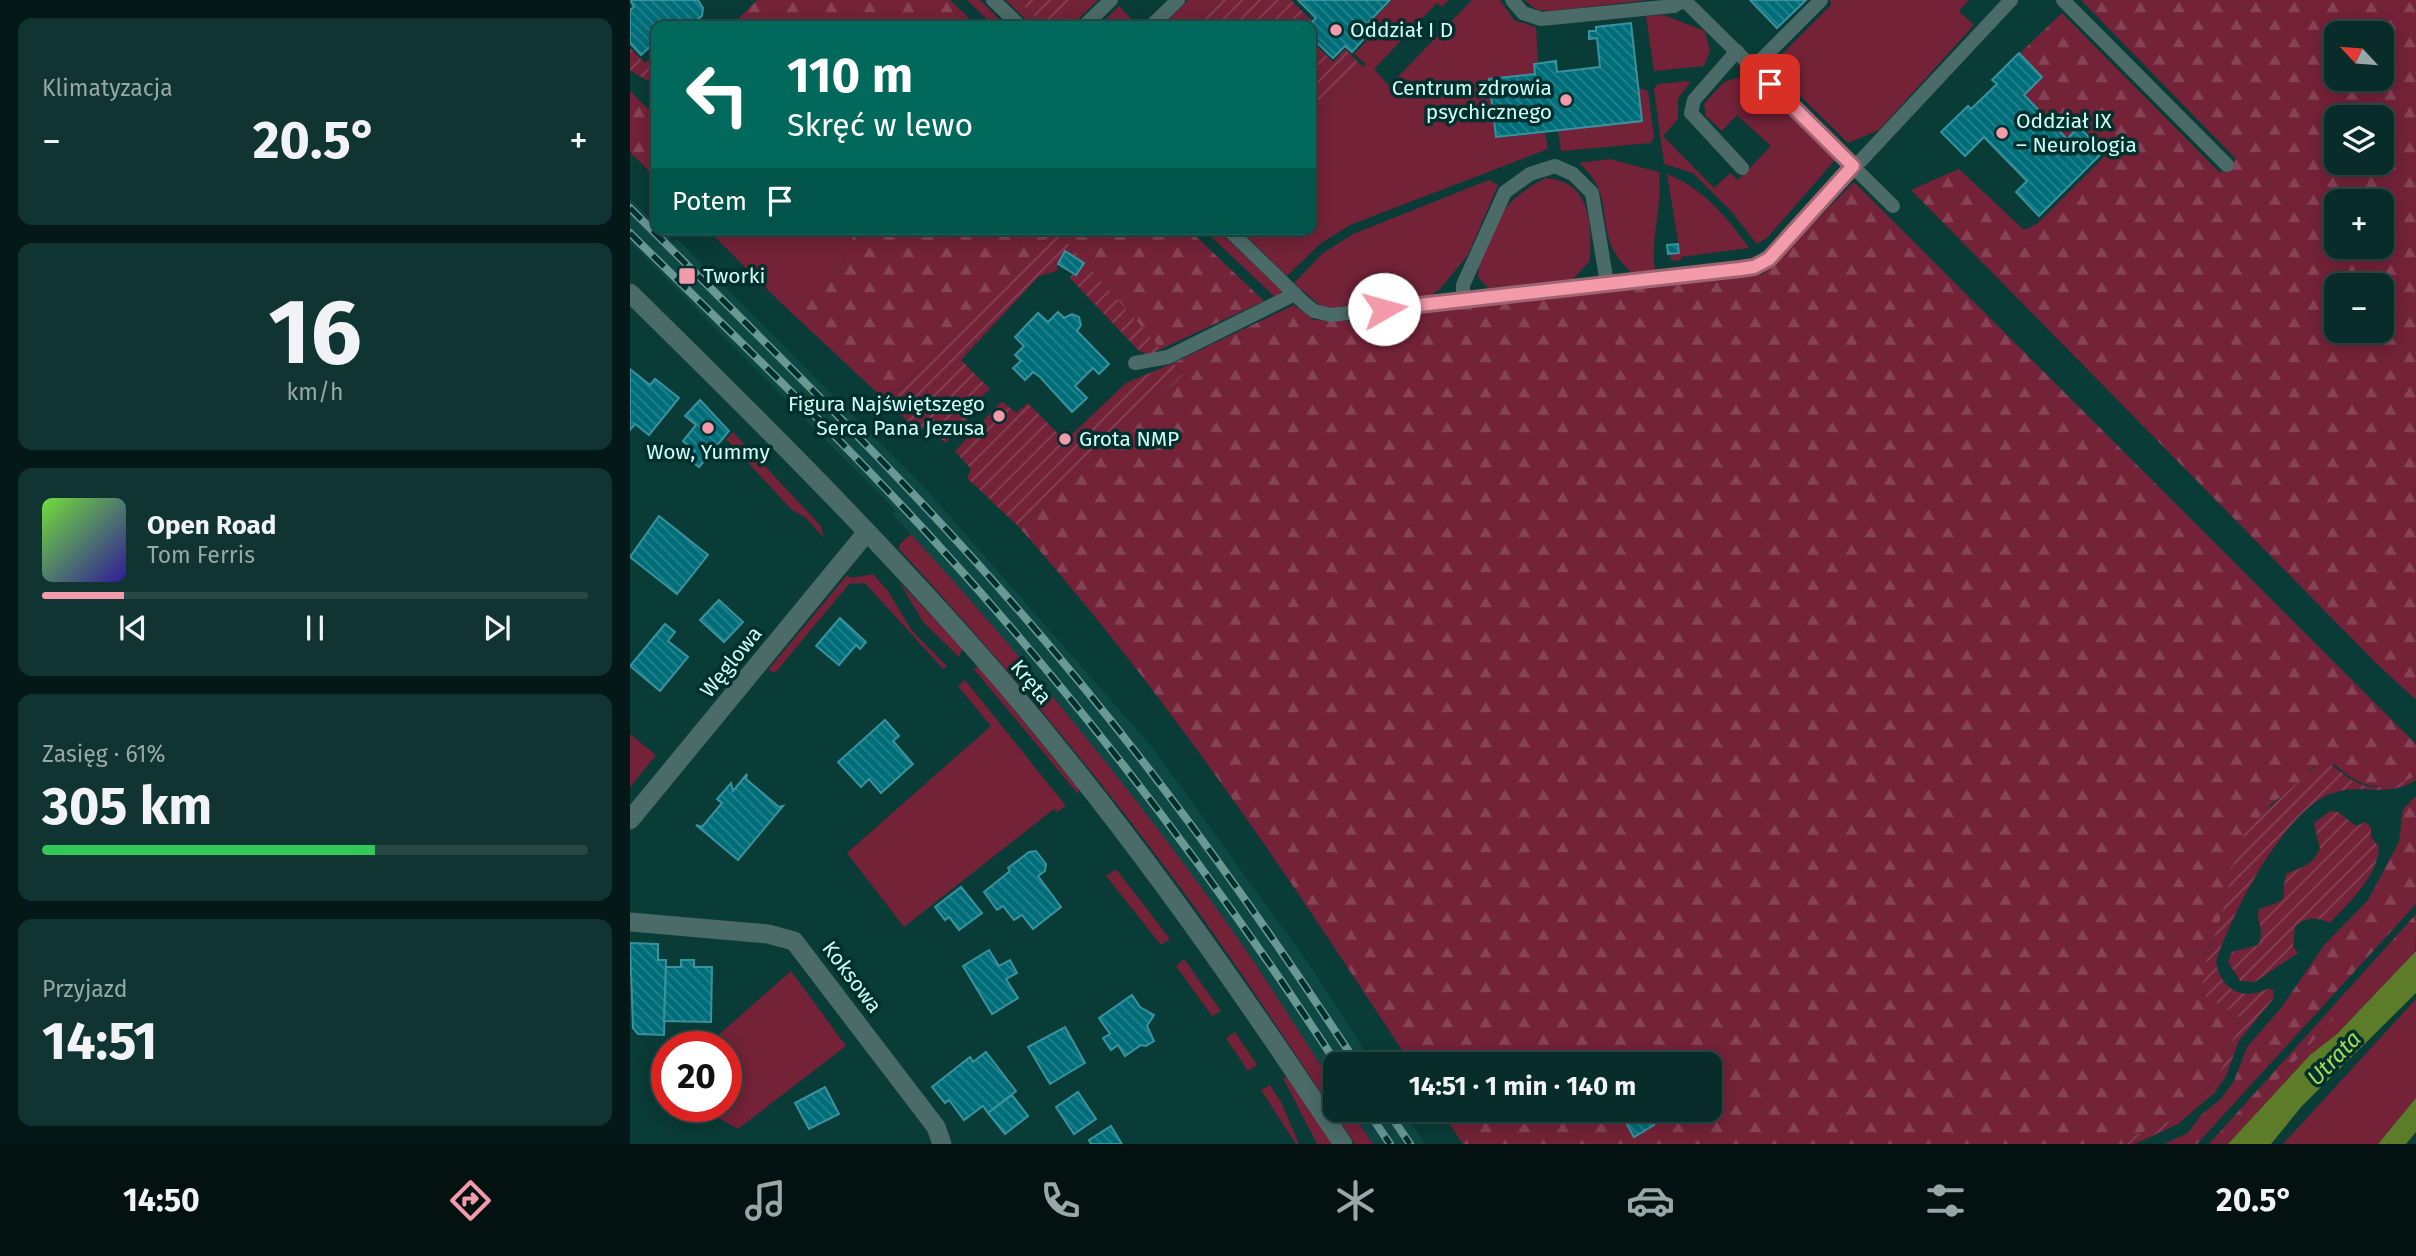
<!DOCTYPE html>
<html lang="pl">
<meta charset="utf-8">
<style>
:root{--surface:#072c29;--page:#103431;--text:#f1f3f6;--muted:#98a7a8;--line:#284846;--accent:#f39aab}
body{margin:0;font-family:"Fira Sans",sans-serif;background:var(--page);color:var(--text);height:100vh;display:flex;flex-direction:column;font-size:26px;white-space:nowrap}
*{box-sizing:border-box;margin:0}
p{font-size:23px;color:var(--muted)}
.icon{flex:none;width:38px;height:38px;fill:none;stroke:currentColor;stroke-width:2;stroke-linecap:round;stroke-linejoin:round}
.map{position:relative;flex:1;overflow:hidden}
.drawer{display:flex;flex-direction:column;gap:18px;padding:18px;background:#041817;width:630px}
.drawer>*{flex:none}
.banner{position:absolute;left:21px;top:21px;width:665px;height:214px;border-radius:14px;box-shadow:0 4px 18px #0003,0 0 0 2px var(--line);background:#00695c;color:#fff;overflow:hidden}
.needle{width:46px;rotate:296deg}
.buttons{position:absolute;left:1694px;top:21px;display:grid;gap:14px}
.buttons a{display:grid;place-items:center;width:70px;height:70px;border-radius:14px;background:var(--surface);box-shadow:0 4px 18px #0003,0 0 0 2px var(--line);font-size:35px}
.speed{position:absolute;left:21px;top:1031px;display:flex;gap:14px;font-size:35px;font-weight:700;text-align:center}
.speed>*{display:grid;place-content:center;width:91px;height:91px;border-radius:50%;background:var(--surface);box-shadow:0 4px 18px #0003,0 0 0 2px var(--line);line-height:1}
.speed .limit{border:10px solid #d22;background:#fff;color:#111}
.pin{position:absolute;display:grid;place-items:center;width:60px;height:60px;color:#fff;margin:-30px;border-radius:14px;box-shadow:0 4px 10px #0006}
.me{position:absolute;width:77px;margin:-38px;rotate:83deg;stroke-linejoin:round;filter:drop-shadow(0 0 5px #0008)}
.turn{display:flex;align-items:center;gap:24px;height:147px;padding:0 21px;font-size:32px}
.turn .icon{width:91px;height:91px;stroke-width:2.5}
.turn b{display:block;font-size:49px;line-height:60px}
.then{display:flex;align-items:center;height:66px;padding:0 21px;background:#0003;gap:14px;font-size:26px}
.big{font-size:52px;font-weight:700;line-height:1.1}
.drawer .card{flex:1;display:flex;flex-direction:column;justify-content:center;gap:10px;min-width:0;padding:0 24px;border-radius:14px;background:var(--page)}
.drawer .dial{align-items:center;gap:0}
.dial b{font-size:91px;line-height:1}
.song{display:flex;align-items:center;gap:21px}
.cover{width:84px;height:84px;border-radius:10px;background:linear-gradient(135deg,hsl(100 70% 55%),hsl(250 70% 35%))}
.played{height:7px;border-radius:4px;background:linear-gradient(90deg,var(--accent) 15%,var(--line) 15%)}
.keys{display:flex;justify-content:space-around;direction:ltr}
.heat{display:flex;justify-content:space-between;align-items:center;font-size:38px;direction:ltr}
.charge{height:10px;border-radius:5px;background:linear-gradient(90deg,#34c759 61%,var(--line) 0)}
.trip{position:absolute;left:693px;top:1052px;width:399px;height:70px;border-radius:14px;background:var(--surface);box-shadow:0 4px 18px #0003,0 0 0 2px var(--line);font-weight:700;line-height:70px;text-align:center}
.dock{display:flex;height:112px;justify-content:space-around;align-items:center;background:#031210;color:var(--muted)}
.dock .icon{width:49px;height:49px}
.dock .on{color:var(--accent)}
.dock b{font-size:32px;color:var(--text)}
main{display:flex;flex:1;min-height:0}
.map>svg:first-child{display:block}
</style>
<main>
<section class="drawer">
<div class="card"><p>Klimatyzacja</p>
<div class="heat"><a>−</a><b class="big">20.5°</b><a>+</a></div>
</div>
<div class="card dial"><b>16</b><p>km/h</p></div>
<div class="card">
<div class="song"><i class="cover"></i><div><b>Open Road</b><p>Tom Ferris</p></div></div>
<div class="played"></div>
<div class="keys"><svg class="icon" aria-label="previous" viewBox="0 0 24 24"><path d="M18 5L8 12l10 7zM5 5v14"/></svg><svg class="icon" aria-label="pause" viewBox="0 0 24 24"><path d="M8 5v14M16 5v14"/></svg><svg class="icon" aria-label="next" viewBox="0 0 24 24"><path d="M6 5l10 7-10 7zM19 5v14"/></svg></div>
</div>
<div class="card"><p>Zasięg · 61%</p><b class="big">305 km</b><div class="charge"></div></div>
<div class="card"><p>Przyjazd</p><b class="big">14:51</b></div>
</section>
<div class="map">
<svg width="1786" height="1144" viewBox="0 0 1786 1144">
<defs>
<pattern id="forest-firs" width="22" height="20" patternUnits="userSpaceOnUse" patternTransform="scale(1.75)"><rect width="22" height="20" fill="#732238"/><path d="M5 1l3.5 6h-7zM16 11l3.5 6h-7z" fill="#864355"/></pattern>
<pattern id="garden-furrows" width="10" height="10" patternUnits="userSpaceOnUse" patternTransform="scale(1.75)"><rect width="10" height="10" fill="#732238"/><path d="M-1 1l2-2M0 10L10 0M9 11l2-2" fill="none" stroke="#864355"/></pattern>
<pattern id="building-back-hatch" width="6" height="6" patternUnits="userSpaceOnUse" patternTransform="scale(1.75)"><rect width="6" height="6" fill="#006e79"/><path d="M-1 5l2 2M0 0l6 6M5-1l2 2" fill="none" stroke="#24848d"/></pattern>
</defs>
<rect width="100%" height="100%" fill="#093b37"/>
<g fill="#0e4844">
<path d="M0 198 26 225V229H31L43 242 47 239 293 486 522 747 683 970 743 1064H705V1087L609 940 394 662 263 515 266 511 0 242Z"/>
<path d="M720 1110H773L795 1144H743Z"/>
</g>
<g fill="#732238">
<path d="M337 0H350L376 26H364Z"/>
<path d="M376 0H388L414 26H402Z"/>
<path d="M453 0H468L441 26H427Z"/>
<path d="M558 0H592L566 26H532Z"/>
<path d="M762 0H819L812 7 807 3 744 69 759 86 842 0H870L884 20 906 27 908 62 903 63 904 74 858 79 865 138 915 133 918 149 720 225 690 244 657 276 609 229H681V119L736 64 724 54 737 41 730 33Z"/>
<path d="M894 0H1019L920 11 907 10Z"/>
<path d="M1200 0H1339L1329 11 1344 25 1249 130 1218 143 1140 66 1201 5Z"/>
<path d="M489 6 508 26H468Z"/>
<path d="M1034 15 1075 31 1080 51 1074 66 1024 71 1016 16Z"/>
<path d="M1106 78 1124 79 1205 160 1137 238 1127 244 1100 210 1063 173 1034 164 1024 89 1028 84 1061 81 1048 99V119L1033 136 1084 188 1100 173 1108 180 1141 146 1107 115 1092 131 1076 116 1074 104 1094 82Z"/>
<path d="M1009 88 1018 91 1024 137 1021 143 931 151 928 131 1013 121Z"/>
<path d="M979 159 1029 172C1033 206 1020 236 1025 270L1002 273C957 233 992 200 949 163Z"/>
<path d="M1037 174C1072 187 1098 218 1119 248L1051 257V260L1042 261 1040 255 1050 253Z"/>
<path d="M915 178C961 180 962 225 960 261L942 280 858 288 848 277 849 267C869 219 867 205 915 178Z"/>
<path d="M859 180 868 185 838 255 810 289 801 295 694 309 664 283 692 254 723 234Z"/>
<path d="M77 229H226C209 271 200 298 150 302Z"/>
<path d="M573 229H587L653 292 645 297Z"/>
<path d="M103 432 191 526 194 538 176 518 162 510 96 439Z"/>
<path d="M281 534C398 662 509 798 609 940 642 988 673 1038 705 1087V1110H720L743 1144H725C661 1048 599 951 529 859 448 751 360 648 269 549V545Z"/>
<path d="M243 574 258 591 282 631 317 666 313 669 235 583 219 584 145 673 138 670 217 575 221 578Z"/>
<path d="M269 582 333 648 329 657 294 623Z"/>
<path d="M349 667 449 789 448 794 343 668Z"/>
<path d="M335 680 436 806 427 812 424 809 274 927 217 853 361 726 328 686Z"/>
<path d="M0 734 26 755 0 787Z"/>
<path d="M486 869 540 939 531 945 476 876Z"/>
<path d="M1786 935 1785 952 1707 1034 1680 1055 1598 1144H1590L1704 1018Z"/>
<path d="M554 959 591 1011 582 1016 546 966Z"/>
<path d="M161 971 216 1046 108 1129 67 1106H96V1046H76Z"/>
<path d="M1786 999V1098L1748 1144H1653Z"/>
<path d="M605 1032 627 1065 618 1071 596 1038Z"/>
<path d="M653 1078H659L702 1144H687Z"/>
<path d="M640 1085 651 1102 669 1144H666L631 1090Z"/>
</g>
<g fill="url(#forest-firs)" fill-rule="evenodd">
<path d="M127 0H320L347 26H101Z"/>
<path d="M1451 0H1786V700L1746 663 1281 190 1329 169 1394 230 1407 224 1478 153 1450 125 1437 138 1395 95 1413 77 1390 53 1432 13 1590 173 1606 159ZM1706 33H1752V79H1706ZM1706 117H1752V163H1706ZM1706 201H1752V247H1706ZM1706 285H1752V331H1706Z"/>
<path d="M0 91 18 109 26 102 25 177 0 152Z"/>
<path d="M1224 182 1786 744V775C1758 794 1729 789 1706 765L1683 767 1669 784 1641 804 1606 854 1589 925 1575 955 1579 968 1569 991 1611 1018 1591 1070 1580 1086 1540 1121 1506 1135 1495 1144H833L810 1110H1080V1064H781C660 878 536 693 389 527L553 375 543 363 664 305 684 320 717 321 1133 274Z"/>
<path d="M226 229H558L634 301 531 349 426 230 256 401 150 302C200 298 209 271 226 229Z"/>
<path d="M1786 796V904L1567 1144H1534L1558 1133 1571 1115 1592 1098 1604 1081 1617 1047 1651 1008 1695 944 1738 900 1769 842 1773 809Z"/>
<path d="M1786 914V935L1704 1018 1590 1144H1579Z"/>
</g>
<g fill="url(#garden-furrows)">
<path d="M388 0H453L427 26H414Z"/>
<path d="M592 0H661L681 20 675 26H566Z"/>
<path d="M681 40 703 62 715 49 733 67 681 119Z"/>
<path d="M0 48 15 63 26 52V79L16 80 0 70Z"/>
<path d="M426 230 531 349 518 355 508 350 440 278 443 274 446 275 454 262 435 251 427 264V271L409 276 331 360 360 389 350 398 353 402 316 443 297 427 287 430 256 401Z"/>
<path d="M543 363 553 375 389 527 337 478 341 469 325 451 372 401 386 413 398 403 435 441 496 383Z"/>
<path d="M1692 761C1707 766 1713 776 1726 782 1744 792 1770 786 1786 775V780C1756 799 1735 783 1703 793 1655 808 1601 915 1586 961 1590 990 1614 1002 1639 988L1644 991 1643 999 1609 1041 1595 1078 1584 1093 1548 1124 1505 1144H1495L1506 1135 1540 1121 1580 1086 1591 1070 1611 1018 1569 992 1578 968 1575 956 1589 925 1606 854 1618 827Z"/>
<path d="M1700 811 1708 812 1726 826 1735 822 1741 827V837L1749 847C1747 878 1720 901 1700 923 1686 917 1676 916 1665 927L1663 946 1668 953 1625 982 1610 981 1598 962 1602 952 1628 945C1636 928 1625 922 1629 909 1668 896 1647 900 1657 873 1673 867 1682 865 1690 849L1684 823Z"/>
</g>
<g fill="#5d7c2a">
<path d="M1786 951V993L1672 1106 1641 1144H1598L1680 1055 1707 1034Z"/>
<path d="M1786 1098V1132L1776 1144H1748Z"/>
</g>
<g fill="url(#building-back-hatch)" stroke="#3a929e" stroke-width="2">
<path d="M0 0H68L73 8 72 16 63 23 49 19 41 26H26V41L11 55 0 43V10L4 7Z"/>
<path d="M668 0H760L727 34 733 40 722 52 715 46 703 58 681 37V26H678L686 18Z"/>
<path d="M1120 0H1176L1147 28Z"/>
<path d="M1001 23 1012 121 866 137 859 79 905 74 904 64 926 61 927 72 970 67 967 38 959 39V31H966V27Z"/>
<path d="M1389 53 1412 77 1394 95 1437 139 1449 127 1473 152 1409 216 1386 192 1397 181 1354 137 1335 156 1311 132 1338 106 1341 109 1367 84 1362 80Z"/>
<path d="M1048 244 1049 253 1038 254 1037 245Z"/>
<path d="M435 251 454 263 446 275 428 264Z"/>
<path d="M428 312 434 318 442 314 449 317 451 325 447 331 479 364 469 374 463 368 445 386 457 398 442 412 410 377 403 372 395 380 383 368 391 361 385 355 394 346 385 337 408 313 418 322Z"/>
<path d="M0 369 20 385 25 379 49 398 19 435 5 424 0 430Z"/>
<path d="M70 400 99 431 69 467 59 459 65 451 53 441 66 425 55 416Z"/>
<path d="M29 516 78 555 47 594 0 557Z"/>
<path d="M89 600 113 622 94 642 70 620Z"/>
<path d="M210 618 236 642 230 649 226 645 209 665 186 646Z"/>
<path d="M35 624 45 632 38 641 58 657 30 691 0 666Z"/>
<path d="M255 720 269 736 263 741 283 764 251 793 239 779 231 787 208 762Z"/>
<path d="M117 774 116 779 149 807 153 806 108 860 66 825 72 827 92 803 87 799 101 783 103 791Z"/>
<path d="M406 851 416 864 415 871 408 876 431 907 403 929 392 915 384 920 373 906 367 910 354 892 380 871 378 868 399 852Z"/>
<path d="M331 887 352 913 329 930 319 917 315 920 305 907Z"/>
<path d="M0 943 28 944V960H36L34 1035 8 1034 3 1028Z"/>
<path d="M359 950 369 966 380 960 387 973 376 979 388 998 362 1014 333 966Z"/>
<path d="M51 960H64V967H82L81 1022 34 1021 36 967H51Z"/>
<path d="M502 995 510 1007 524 1015 517 1026 524 1041 516 1046 511 1045 495 1056 488 1045 481 1050 473 1038 480 1034 469 1018Z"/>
<path d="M435 1027 455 1063 420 1084 398 1047Z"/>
<path d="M356 1052 386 1091 358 1113 353 1106 334 1120 319 1100 315 1103 302 1087 340 1057 343 1062Z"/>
<path d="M195 1087 209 1114 179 1129 165 1103Z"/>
<path d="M448 1092 466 1119 444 1134 426 1107Z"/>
<path d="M382 1095 398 1116 375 1134 358 1113Z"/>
<path d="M989 1110H1016L1024 1125 1004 1137Z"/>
<path d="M481 1126 492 1144H461L459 1140Z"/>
</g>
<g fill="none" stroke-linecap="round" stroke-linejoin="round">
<g stroke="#4b6b68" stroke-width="14">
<path d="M363 0 390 26"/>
<path d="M882 0 893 13 911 19 1044 6 1054 0"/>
<path d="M1054 0 1263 206"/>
<path d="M1433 0 1597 165"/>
<path d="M454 26 481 0"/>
<path d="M521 26 548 0"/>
<path d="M1107 51 1064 100 1061 113 1112 168"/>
<path d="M1123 68 1191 0"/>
<path d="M598 229 674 303 684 311 701 315 1124 267 1139 259 1381 0"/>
<path d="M833 300V285L875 192 900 174 925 166 943 174 962 193 977 283"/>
<path d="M505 363 538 357 665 294"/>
</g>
<g stroke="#4b6b68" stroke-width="19">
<path d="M0 293C120 411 239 529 350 655 484 808 601 975 713 1144"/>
<path d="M0 820 237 532"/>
<path d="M0 922 138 934 164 941 306 1127 312 1144"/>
</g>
<g stroke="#6a9893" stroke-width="8">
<g id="rail">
<path d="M0 208C128 336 259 462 378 598 507 744 620 901 727 1064"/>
<path d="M0 233C104 336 210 437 309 546 456 708 587 881 707 1064"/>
<path d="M737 1110 760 1144"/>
<path d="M757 1110 780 1144"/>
</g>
</g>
<use href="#rail" stroke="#00302d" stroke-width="5" stroke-dasharray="16" stroke-linecap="butt"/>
</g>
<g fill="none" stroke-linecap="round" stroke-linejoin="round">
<g stroke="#9e646f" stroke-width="18">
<path id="route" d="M754 309 1110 269 1124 267 1139 259 1223 166 1140 84"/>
</g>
<use href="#route" stroke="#f39aab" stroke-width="12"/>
</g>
<g fill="#f39aab" stroke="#00302d" stroke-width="2.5">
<circle cx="706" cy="30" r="7"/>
<circle cx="936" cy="100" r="7"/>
<circle cx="1372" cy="133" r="7"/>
<rect x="48" y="267" width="18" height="18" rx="3.5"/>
<circle cx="369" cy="416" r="7"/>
<circle cx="78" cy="428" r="7"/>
<circle cx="435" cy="439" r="7"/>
</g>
<g text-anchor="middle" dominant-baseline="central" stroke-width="7" stroke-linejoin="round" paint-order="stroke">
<g font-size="21" fill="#d2fbf6" stroke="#00302d" text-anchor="start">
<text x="720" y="30">Oddział I D</text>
<text x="922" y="88" text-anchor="end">Centrum zdrowia<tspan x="922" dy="24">psychicznego</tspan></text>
<text x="1386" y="121">Oddział IX<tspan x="1386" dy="24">– Neurologia</tspan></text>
<text x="73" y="276">Tworki</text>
<text x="355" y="404" text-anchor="end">Figura Najświętszego<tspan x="355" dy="24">Serca Pana Jezusa</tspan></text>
<text x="449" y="439">Grota NMP</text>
<text x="78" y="452" text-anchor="middle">Wow, Yummy</text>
</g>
<g font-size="21" fill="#d2fbf6" stroke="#00302d">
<text transform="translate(101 662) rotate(-51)">Węglowa</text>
<text transform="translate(401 682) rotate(50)">Kręta</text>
<text transform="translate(222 977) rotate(53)">Koksowa</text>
</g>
<g font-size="23" font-style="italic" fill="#a5d84f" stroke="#00302d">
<text transform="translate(1704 1058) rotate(-46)">Utrata</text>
</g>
</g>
</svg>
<div class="buttons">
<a><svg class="needle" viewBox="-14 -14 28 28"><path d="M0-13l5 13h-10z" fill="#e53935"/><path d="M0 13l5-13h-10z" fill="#98a7a8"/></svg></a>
<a><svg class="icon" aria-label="layers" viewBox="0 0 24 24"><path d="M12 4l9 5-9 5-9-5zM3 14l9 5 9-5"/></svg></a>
<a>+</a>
<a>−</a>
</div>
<div class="speed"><div class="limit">20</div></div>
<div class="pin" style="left:1140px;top:84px;background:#d93025"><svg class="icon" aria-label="arrive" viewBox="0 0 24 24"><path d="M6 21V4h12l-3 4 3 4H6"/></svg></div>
<svg class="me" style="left:754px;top:309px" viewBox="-20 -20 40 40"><circle r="19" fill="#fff"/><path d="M0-13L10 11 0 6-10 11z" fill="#f39aab"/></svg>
<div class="trip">14:51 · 1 min · 140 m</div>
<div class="banner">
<div class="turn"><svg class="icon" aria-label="left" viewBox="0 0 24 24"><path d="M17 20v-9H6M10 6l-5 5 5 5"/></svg><div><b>110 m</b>Skręć w lewo</div></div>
<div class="then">Potem<svg class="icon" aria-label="arrive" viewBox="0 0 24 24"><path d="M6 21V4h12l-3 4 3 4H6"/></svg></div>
</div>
</div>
</main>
<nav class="dock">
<b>14:50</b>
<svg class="icon on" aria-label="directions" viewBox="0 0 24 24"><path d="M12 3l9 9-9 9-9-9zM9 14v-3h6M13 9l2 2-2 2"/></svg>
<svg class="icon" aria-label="music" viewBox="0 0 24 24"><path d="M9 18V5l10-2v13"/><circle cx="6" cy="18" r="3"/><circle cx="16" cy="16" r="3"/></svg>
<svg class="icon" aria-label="phone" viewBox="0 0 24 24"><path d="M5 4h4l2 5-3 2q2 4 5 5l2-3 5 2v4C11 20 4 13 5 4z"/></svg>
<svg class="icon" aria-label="climate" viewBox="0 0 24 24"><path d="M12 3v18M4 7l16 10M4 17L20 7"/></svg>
<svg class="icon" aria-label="car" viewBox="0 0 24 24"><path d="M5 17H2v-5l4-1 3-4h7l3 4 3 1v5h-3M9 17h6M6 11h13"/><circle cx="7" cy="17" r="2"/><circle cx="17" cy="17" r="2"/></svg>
<svg class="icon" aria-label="filters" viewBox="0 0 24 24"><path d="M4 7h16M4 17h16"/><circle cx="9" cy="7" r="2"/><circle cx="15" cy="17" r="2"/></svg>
<b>20.5°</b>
</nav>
